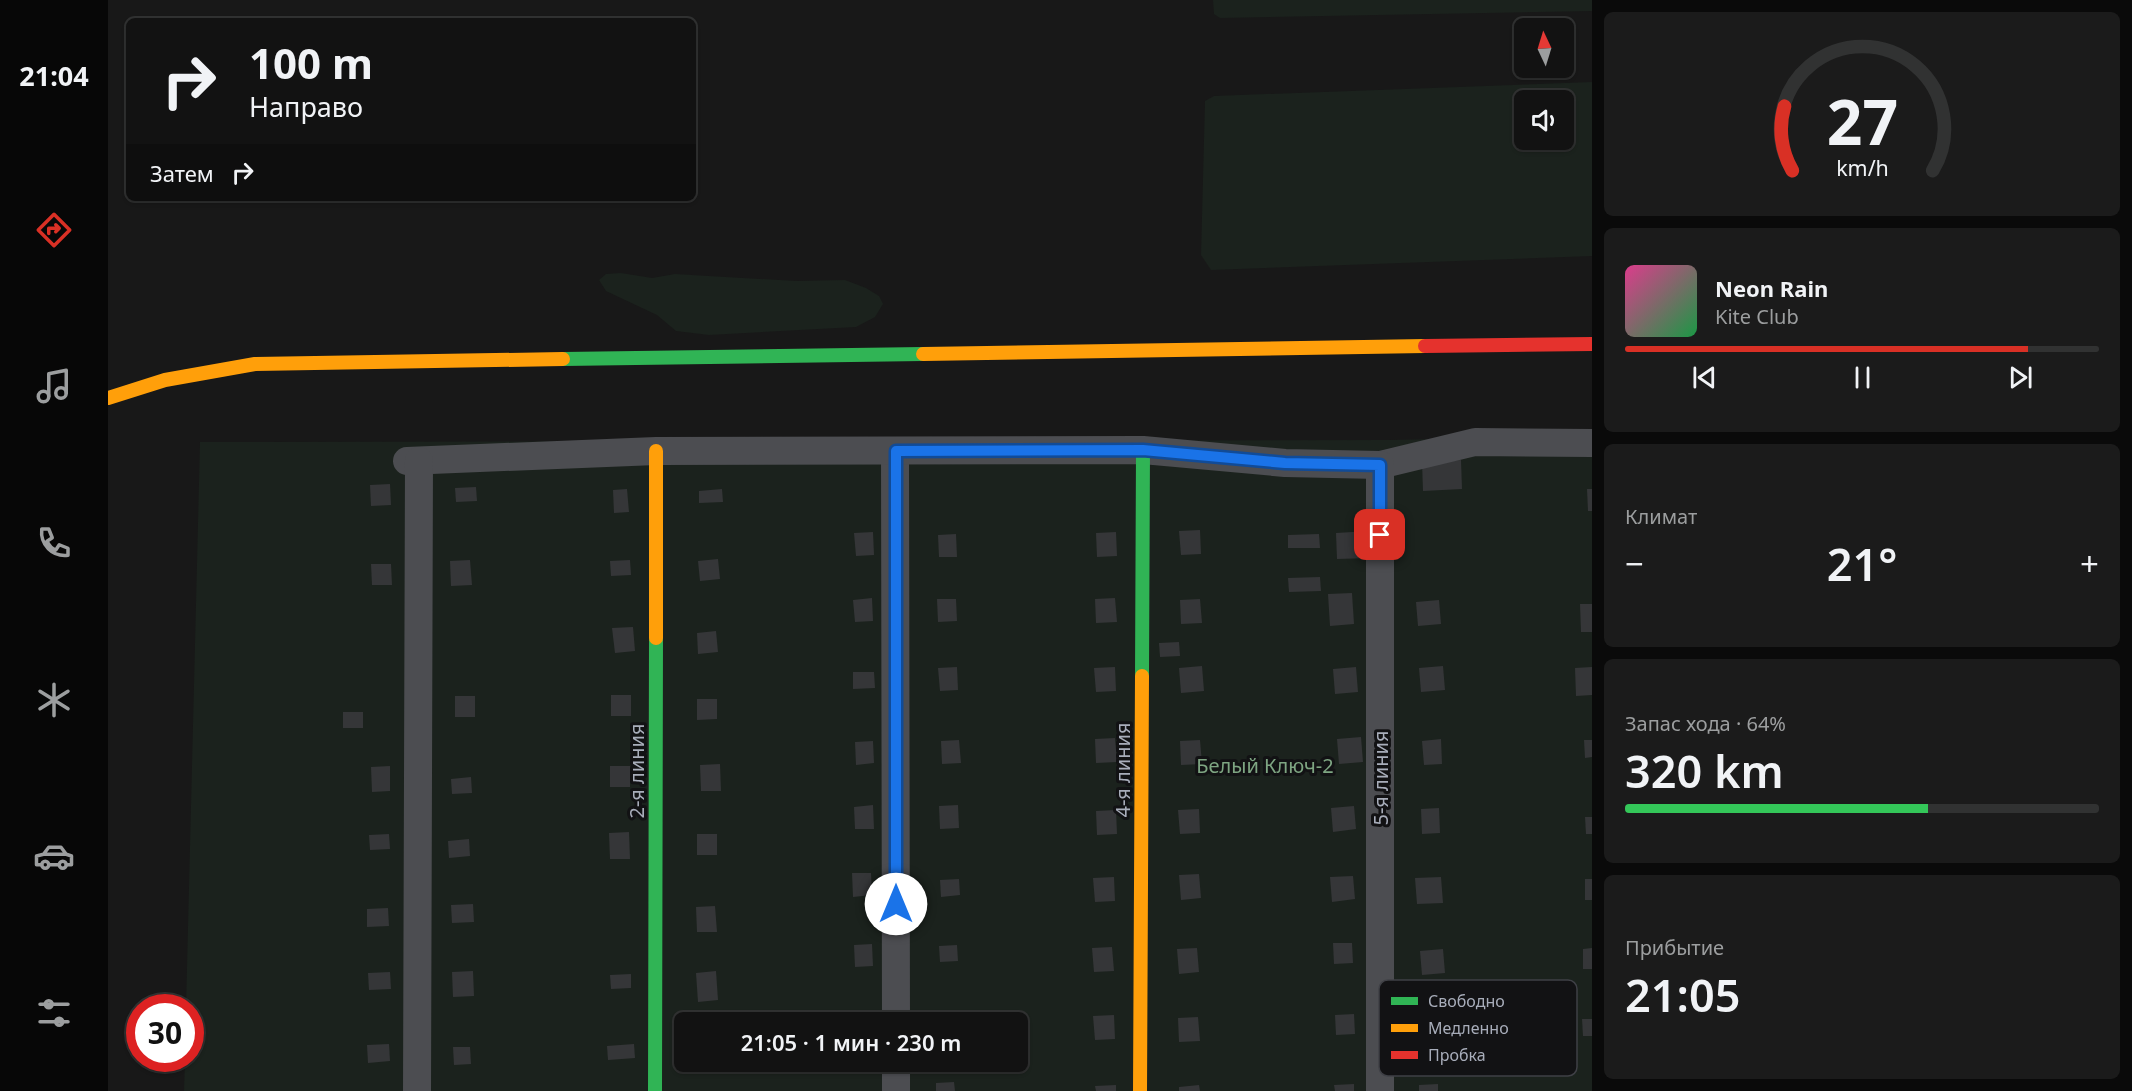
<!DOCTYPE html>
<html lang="ru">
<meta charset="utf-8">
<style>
:root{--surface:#121212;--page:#1b1b1b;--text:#f1f3f6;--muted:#9c9e9f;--line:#313232;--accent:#d93025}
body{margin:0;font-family:"Noto Sans",sans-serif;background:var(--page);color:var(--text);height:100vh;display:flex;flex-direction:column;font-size:22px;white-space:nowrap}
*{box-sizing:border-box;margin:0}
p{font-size:20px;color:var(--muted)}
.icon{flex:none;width:33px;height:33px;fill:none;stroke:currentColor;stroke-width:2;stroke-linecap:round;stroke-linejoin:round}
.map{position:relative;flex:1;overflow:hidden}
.details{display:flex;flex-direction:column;gap:12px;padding:12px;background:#0a0a0a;width:540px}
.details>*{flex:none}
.banner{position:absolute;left:18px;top:18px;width:570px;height:183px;border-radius:9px;box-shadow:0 2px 4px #0004,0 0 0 2px var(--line);background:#121212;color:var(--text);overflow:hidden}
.needle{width:39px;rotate:356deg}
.fabs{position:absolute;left:1406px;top:18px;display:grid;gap:12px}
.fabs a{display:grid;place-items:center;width:60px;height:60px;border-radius:9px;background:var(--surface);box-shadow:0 2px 4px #0004,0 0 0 2px var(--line);font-size:30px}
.speed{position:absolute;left:18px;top:994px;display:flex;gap:12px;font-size:30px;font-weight:700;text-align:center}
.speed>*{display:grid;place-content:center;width:78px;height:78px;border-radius:50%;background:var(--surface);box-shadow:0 2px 4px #0004,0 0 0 2px var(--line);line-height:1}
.speed .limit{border:9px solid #d22;background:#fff;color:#111}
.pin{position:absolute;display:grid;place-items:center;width:51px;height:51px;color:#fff;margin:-26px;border-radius:12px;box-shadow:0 3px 9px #0006}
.me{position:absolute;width:66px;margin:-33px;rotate:0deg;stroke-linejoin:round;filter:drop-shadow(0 0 4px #0008)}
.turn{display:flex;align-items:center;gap:21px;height:126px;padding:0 24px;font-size:27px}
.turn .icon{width:78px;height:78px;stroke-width:2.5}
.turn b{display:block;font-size:42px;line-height:51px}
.then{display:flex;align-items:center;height:57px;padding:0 24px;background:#0003;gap:12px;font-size:22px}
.big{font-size:45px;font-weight:600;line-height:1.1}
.details .card{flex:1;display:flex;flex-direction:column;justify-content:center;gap:9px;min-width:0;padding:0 21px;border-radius:9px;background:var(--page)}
.details .dial{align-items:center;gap:0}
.dial svg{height:156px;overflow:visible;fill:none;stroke:var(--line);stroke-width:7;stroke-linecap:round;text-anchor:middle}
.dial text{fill:var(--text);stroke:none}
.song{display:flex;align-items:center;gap:18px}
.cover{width:72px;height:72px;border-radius:9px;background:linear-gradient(135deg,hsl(330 70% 55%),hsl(140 70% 35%))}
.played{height:6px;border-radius:3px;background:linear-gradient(90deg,var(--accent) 85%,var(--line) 85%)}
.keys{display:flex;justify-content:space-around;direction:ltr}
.heat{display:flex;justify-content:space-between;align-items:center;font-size:33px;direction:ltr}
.charge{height:9px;border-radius:4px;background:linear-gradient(90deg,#34c759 64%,var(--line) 0)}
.trip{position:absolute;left:566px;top:1012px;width:354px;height:60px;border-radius:9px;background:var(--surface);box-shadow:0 2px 4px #0004,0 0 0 2px var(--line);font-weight:600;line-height:60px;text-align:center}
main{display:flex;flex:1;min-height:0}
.tabs{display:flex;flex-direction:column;width:108px;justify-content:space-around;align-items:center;background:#070707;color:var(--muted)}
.tabs .icon{width:42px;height:42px}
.tabs .on{color:var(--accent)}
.tabs b{font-size:27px;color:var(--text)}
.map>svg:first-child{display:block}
</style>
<main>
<nav class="tabs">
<b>21:04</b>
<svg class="icon on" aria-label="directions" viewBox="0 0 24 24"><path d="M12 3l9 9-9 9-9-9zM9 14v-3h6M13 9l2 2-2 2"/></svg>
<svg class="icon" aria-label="music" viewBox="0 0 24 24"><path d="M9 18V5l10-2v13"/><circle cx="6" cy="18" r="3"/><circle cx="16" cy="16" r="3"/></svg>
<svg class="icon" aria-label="phone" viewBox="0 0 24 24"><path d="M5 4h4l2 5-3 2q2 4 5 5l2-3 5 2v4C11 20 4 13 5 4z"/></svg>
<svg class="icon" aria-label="climate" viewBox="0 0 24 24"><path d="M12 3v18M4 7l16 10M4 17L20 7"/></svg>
<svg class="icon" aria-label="car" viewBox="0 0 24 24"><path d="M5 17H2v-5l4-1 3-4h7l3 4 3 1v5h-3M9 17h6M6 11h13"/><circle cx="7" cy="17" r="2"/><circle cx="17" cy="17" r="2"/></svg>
<svg class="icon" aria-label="filters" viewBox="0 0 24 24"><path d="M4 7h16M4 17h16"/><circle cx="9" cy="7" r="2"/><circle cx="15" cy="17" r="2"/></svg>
</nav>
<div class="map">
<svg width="1484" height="1091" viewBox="0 0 1484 1091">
<rect width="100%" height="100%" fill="#181818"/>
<g fill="#1b221d" fill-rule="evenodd">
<path d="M1105 0H1484V11L1112 18 1106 14Z"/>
<path d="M1484 82V256L1103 270 1093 255 1097 101 1106 96ZM1455 100V140H1416V100Z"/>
<path d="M513 273 544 278 567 274 688 281 737 280 758 288 771 296 775 304 767 317 748 327 601 335 568 331 549 315 498 291 491 280 498 274Z"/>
<path d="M1484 436V1091H76L77 1059H82V1008H78L92 442 1280 440ZM576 1023H909V1062H576Z"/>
</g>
<g fill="#353638">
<path d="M1353 460 1354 489 1315 491 1314 462Z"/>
<path d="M282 484 283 505 263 506 262 485Z"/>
<path d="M368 487 369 501 348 502 347 488Z"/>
<path d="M519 489 521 512 506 513 505 490Z"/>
<path d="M614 489 615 502 591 503V491Z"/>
<path d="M1479 489H1484V511H1480Z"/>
<path d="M1092 530 1093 554 1073 555 1071 531Z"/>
<path d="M1261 531 1262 558 1229 559 1228 533Z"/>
<path d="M765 532 766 555 748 556 746 533Z"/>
<path d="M1008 532 1009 556 989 557 988 533Z"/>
<path d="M848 534 849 557H831L830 535Z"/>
<path d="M1211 534 1212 548H1180V535Z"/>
<path d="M610 559 612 579 592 581 590 561Z"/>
<path d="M362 560 364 585 343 586 342 561Z"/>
<path d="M522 560 523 575 503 576 502 561Z"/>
<path d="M263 564H283L284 585H264Z"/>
<path d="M1212 577 1213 591 1181 592 1180 578Z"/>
<path d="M1244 593 1246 624 1222 626 1220 594Z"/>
<path d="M764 598 765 621 747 622 745 600Z"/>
<path d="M1007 598 1009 622 988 623 987 599Z"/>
<path d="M829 599H848L849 621 830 622Z"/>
<path d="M1092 599 1094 623 1073 624 1072 600Z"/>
<path d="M1331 600 1333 624 1310 626 1308 602Z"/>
<path d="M1472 604H1484V632H1473Z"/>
<path d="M525 627 527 651 507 653 504 628Z"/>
<path d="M608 631 610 652 590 654 589 633Z"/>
<path d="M1071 642 1072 656 1052 657 1051 643Z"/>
<path d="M1094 666 1096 691 1073 693 1071 668Z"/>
<path d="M1335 666 1337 690 1313 692 1311 668Z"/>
<path d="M849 667 850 690 832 691 830 668Z"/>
<path d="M1007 667 1008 691 988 692 986 668Z"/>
<path d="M1248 667 1250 692 1227 694 1225 669Z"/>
<path d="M1484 667V695L1468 696 1467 668Z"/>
<path d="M745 672H766L767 688 745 689Z"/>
<rect x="503" y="695" width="20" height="21"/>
<rect x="347" y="696" width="20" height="21"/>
<path d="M589 699H609V719L589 720Z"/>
<rect x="235" y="712" width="20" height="16"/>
<path d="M1253 737 1255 762 1231 764 1229 739Z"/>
<path d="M1007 738 1009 762 988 763 987 739Z"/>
<path d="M1333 739 1334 764 1316 765 1314 741Z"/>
<path d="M851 740 853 763 834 764 833 741Z"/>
<path d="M1092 740 1094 764 1073 765 1072 741Z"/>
<path d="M1476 740H1484V757L1477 758Z"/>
<path d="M765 741 766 763 748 765 747 742Z"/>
<path d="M612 764 613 791H593L592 765Z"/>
<path d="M282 766V791L264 792 263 767Z"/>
<rect x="502" y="766" width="20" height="21"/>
<path d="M363 777 364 793 344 794 343 779Z"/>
<path d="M765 805 766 829H747L746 807Z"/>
<path d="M850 805 851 828 832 829 831 806Z"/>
<path d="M1246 806 1248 829 1225 832 1223 808Z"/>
<path d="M1331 808 1332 833 1314 834 1313 809Z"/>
<path d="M1091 809 1092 833 1072 834 1070 810Z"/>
<path d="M1008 810 1009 834 989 835 988 811Z"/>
<path d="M1477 817H1484V834H1478Z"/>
<path d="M521 832 522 859H502L501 833Z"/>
<path d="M281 834 282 849 262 850 261 835Z"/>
<rect x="589" y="834" width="20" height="21"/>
<path d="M361 839 362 856 341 858 340 841Z"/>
<path d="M744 873H763L764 895 745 897Z"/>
<path d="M1091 874 1093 898 1073 900 1071 875Z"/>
<path d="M1245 876 1247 899 1224 902 1222 877Z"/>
<path d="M1006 877 1007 901 987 902 985 878Z"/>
<path d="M1333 877 1335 903 1309 904 1307 878Z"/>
<path d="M851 879 852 895 833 897 832 880Z"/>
<rect x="1477" y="879" width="7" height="21"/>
<path d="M365 904 366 922 344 923 343 905Z"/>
<path d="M607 906 609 932H589L588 907Z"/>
<path d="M280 908 281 926 259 927V909Z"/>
<path d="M1225 943H1244L1245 963 1226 964Z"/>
<path d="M764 944 765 966 747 967 746 945Z"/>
<path d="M849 945 850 961 832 962 831 946Z"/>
<path d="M1004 947 1006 971 986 972 984 948Z"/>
<path d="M1089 948 1091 972 1071 974 1069 949Z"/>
<path d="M1484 948V969H1475V949Z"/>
<path d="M1335 949 1337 973 1314 975 1312 951Z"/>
<path d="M365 971 366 996 345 997 344 972Z"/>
<path d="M608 971 610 1000 590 1002 588 973Z"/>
<path d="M282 972 283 989 261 990 260 973Z"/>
<path d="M523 974V988L503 989 502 975Z"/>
<path d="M850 1012 851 1023H832L831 1013Z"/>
<path d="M776 1014V1023H746V1016Z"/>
<path d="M1246 1014 1247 1034 1228 1035 1227 1015Z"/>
<path d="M1006 1015 1007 1039 987 1040 985 1016Z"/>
<path d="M1090 1017 1092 1041 1071 1042 1070 1018Z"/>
<path d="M1474 1019H1484V1036H1475Z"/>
<path d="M281 1044 282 1061 260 1063 259 1045Z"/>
<path d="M526 1044 527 1058 500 1060 499 1046Z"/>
<path d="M345 1047H362L363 1064 346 1065Z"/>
<path d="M737 1062H766V1066L737 1068Z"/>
<path d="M846 1082 847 1091H828V1083Z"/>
<path d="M1246 1084V1091H1227L1226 1085Z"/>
<path d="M1330 1084V1091H1311V1085Z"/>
<path d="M1008 1085V1091H988L987 1086Z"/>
<path d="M1091 1085 1092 1091H1071V1087Z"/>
</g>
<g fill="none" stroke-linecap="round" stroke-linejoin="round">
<g stroke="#4c4d51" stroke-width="28">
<path d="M787 451 788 1023"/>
<path d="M299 461 548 451 1035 450 1177 463 1272 465 1367 442 1484 443"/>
<path d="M788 1062V1091"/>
<path d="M309 1091 311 461"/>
<path d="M1272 1091V465"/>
</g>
<g stroke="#30b455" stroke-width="14">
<path d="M455 359 815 354"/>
<path d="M1034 676 1035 450"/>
<path d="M547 1091 548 638"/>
</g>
<g stroke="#ff9f0a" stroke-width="14">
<path d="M815 354 1317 346"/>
<path d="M0 398 57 380 147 364 455 359"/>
<path d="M548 638V451"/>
<path d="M1032 1091 1034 676"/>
</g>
<path stroke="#e5322d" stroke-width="14" d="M1317 346 1484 344"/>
</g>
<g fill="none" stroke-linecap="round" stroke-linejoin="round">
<g stroke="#114b97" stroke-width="15">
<path id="route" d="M788 904V451L1035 450 1177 463 1272 465V535"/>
</g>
<use href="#route" stroke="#1a73e8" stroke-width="10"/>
</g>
<g text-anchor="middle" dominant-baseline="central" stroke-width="6" stroke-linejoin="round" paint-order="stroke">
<g font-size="20" fill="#7ea582" stroke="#121214">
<text x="1157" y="765">Белый Ключ-2</text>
</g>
<g font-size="20" fill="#a8adba" stroke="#121214">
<text transform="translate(1014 770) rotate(-90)">4-я линия</text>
<text transform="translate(528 771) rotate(-90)">2-я линия</text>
<text transform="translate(1272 778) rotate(-90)">5-я линия</text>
</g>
</g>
<rect x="1271" y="980" width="198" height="96" rx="9" fill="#121214" stroke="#3f4046" stroke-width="1.5"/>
<rect x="1283" y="997" width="27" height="8" fill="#30b455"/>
<rect x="1283" y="1024" width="27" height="8" fill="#ff9f0a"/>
<rect x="1283" y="1051" width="27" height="8" fill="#e5322d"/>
<g font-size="16" fill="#a8adba">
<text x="1320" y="1007">Свободно</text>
<text x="1320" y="1034">Медленно</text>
<text x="1320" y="1061">Пробка</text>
</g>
</svg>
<div class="fabs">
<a><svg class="needle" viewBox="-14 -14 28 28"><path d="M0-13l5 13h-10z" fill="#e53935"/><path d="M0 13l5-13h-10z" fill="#9c9e9f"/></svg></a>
<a><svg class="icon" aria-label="sound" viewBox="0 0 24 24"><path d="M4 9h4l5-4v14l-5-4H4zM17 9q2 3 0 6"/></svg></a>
</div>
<div class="speed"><div class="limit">30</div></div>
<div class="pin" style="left:1272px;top:535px;background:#d93025"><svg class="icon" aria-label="arrive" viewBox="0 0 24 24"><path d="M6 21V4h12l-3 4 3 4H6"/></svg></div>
<svg class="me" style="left:788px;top:904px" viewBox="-20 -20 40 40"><circle r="19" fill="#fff"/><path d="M0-13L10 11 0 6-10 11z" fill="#1a73e8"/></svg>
<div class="trip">21:05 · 1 мин · 230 m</div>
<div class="banner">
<div class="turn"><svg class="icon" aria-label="right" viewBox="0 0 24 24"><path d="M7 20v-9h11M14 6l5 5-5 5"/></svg><div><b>100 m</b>Направо</div></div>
<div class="then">Затем<svg class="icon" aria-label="right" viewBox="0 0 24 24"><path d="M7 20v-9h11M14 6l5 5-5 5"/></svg></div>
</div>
</div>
<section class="details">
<div class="card dial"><svg viewBox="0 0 100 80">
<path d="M14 69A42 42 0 1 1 86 69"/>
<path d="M14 69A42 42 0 0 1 10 36" stroke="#d93025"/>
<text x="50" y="56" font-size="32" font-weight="700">27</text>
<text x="50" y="72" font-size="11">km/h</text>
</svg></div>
<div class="card">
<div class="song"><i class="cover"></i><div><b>Neon Rain</b><p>Kite Club</p></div></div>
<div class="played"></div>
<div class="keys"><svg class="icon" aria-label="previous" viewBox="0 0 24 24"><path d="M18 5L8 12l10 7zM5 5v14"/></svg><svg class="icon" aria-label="pause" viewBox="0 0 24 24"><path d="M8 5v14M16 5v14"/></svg><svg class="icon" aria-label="next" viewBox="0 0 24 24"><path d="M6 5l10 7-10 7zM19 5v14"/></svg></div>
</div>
<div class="card"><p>Климат</p>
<div class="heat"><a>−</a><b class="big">21°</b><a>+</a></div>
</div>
<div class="card"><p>Запас хода · 64%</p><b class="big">320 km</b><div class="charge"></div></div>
<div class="card"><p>Прибытие</p><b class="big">21:05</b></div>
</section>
</main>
